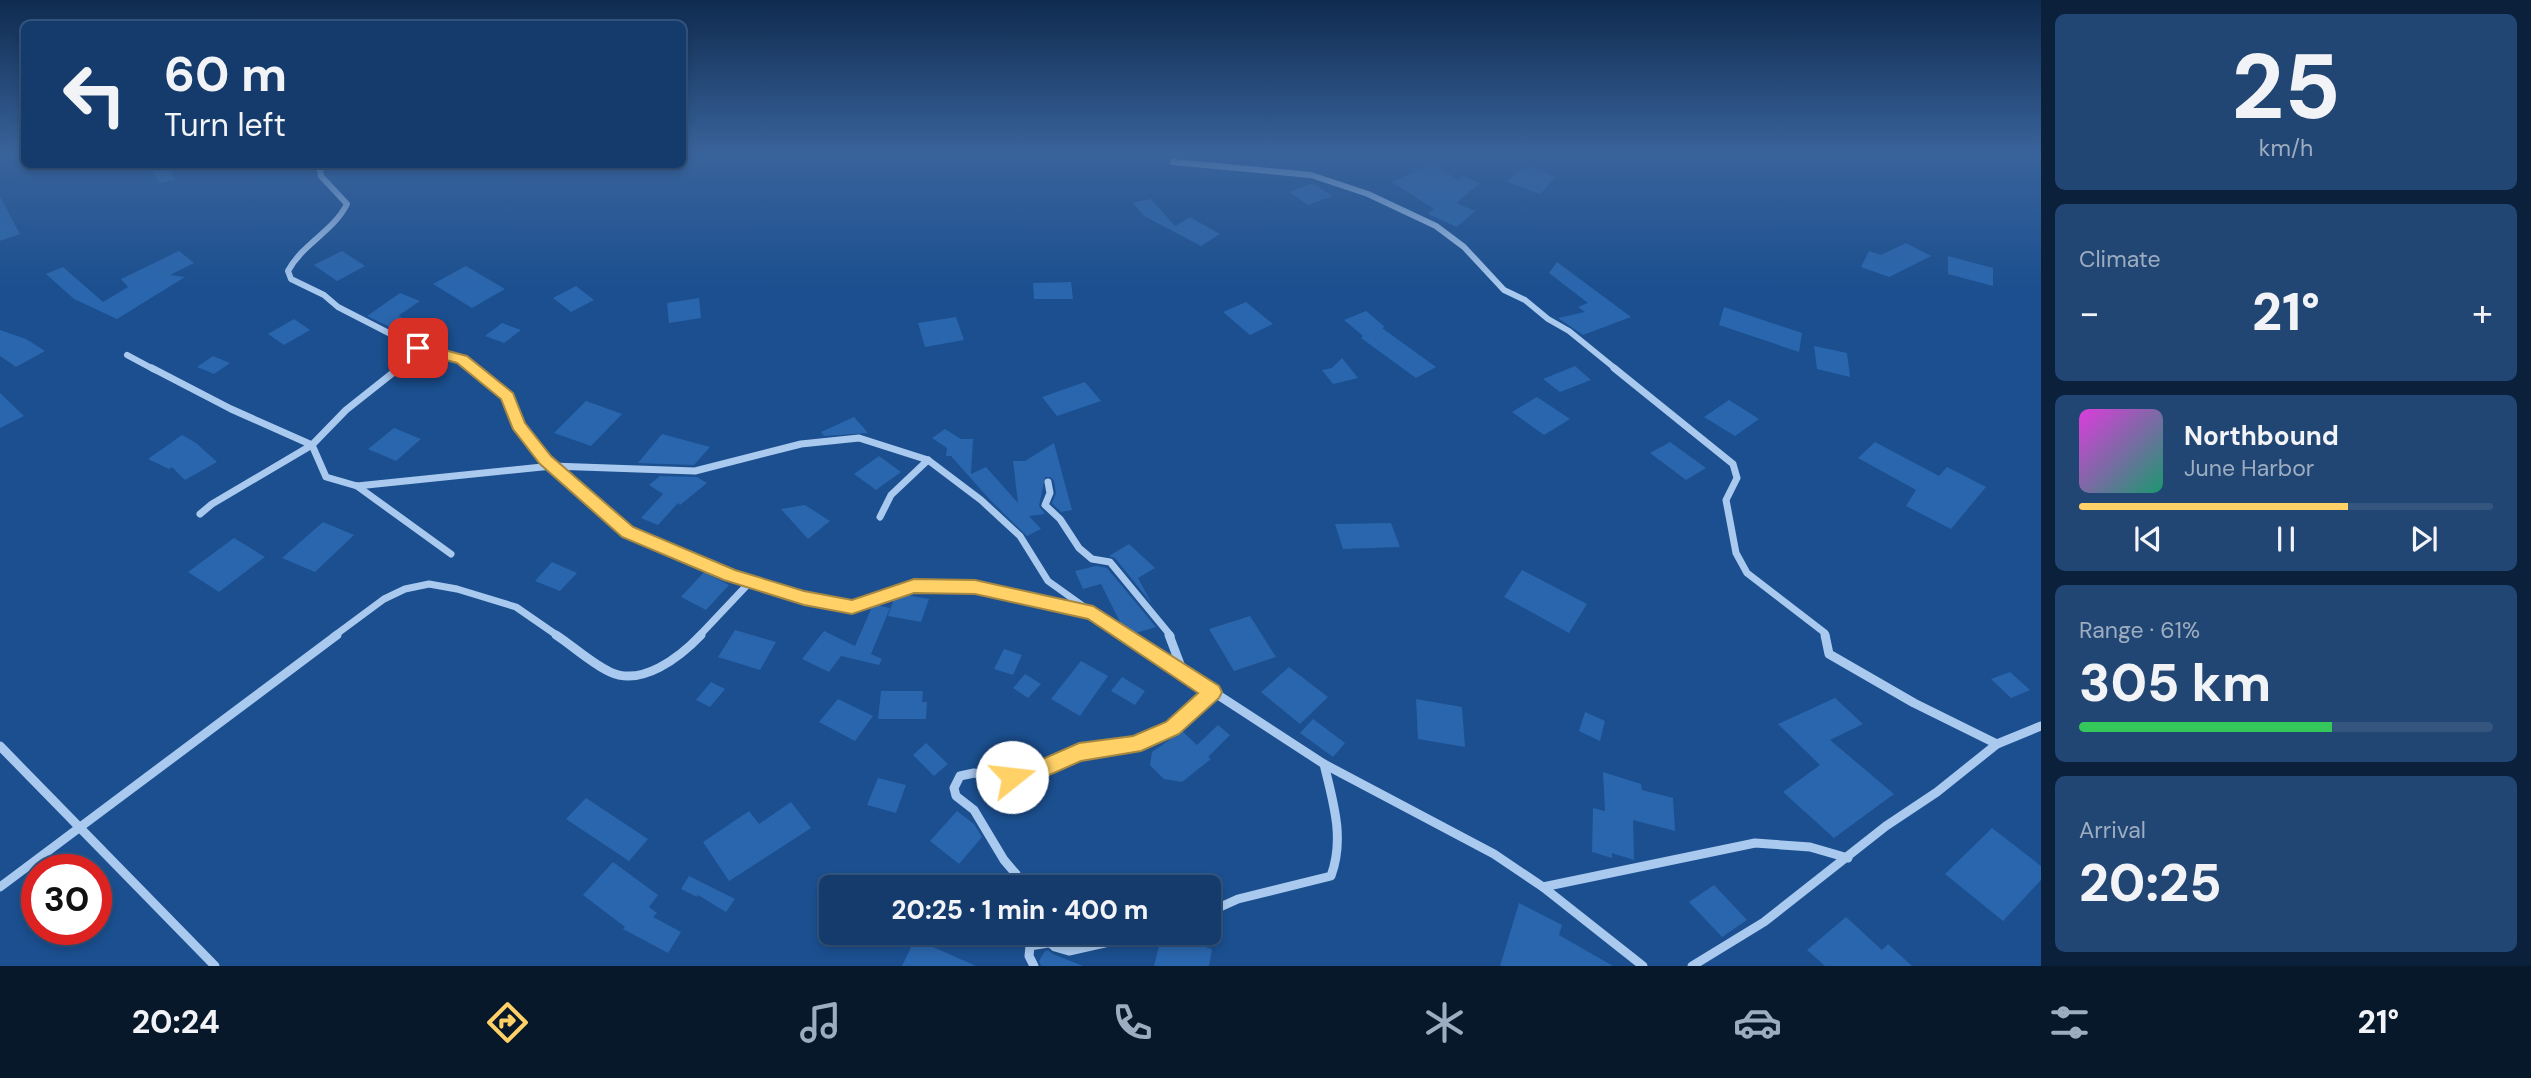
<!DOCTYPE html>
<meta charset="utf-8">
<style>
:root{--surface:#143b6b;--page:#214673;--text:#f1f3f6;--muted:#9dadc1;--line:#33557e;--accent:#ffd166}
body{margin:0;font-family:"DM Sans",sans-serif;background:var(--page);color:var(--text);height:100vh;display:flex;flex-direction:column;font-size:26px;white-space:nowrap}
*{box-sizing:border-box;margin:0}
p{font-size:23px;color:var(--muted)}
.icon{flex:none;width:38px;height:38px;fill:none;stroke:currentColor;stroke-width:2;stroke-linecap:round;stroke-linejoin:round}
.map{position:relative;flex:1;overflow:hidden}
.side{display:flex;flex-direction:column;gap:14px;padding:14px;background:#0b203b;width:490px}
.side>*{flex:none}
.top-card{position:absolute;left:21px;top:21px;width:665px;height:147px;border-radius:10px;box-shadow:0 4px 10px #0003,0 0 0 2px var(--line);background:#143b6b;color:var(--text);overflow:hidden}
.speed{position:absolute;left:21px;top:854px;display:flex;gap:14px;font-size:35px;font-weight:700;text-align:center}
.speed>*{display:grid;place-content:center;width:91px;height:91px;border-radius:50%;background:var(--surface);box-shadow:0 4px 10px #0003,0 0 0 2px var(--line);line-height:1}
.speed .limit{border:10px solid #d22;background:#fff;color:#111}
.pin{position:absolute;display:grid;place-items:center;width:60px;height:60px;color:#fff;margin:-30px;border-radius:14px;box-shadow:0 4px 10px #0006}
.me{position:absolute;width:77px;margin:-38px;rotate:74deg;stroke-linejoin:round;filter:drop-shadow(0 0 5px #0008)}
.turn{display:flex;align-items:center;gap:24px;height:147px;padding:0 28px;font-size:32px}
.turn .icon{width:91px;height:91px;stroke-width:2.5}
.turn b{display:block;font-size:49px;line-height:60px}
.big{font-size:52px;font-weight:800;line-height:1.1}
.side .widget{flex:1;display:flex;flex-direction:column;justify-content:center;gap:10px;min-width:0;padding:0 24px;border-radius:10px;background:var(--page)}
.side .dial{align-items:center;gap:0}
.dial b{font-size:91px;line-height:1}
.song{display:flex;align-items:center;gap:21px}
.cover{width:84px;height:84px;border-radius:10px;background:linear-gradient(135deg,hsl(300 70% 55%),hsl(160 70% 35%))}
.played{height:7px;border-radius:4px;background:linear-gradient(90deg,var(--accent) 65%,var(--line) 65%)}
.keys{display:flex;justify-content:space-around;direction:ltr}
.heat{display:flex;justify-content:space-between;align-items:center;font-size:38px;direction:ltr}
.charge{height:10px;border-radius:5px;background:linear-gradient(90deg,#34c759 61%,var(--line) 0)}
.trip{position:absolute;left:819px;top:875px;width:402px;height:70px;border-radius:10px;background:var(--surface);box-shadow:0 4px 10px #0003,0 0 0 2px var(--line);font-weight:800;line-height:70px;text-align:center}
.tab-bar{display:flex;height:112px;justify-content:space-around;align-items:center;background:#08182b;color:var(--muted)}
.tab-bar .icon{width:49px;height:49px}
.tab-bar .on{color:var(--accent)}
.tab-bar b{font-size:32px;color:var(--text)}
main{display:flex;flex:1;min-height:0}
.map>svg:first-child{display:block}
</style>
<main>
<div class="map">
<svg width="2041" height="966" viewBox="0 0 2041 966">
<rect width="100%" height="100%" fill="#1b4f8f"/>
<g fill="#2a66ad">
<path d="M148 164H168L174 180 159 183Z"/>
<path d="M1433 164 1458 180 1463 176 1480 183 1456 203 1475 211 1457 227 1428 214 1434 209 1392 182Z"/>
<path d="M1529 167 1556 177 1540 194 1507 182 1521 168 1526 170Z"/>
<path d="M1313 183 1332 196 1308 205 1289 192Z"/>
<path d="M0 197 20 234 0 241Z"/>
<path d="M1151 199 1175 226 1190 217 1220 234 1201 246 1144 216 1133 203Z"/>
<path d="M1906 243 1931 256 1889 277 1861 267 1869 251 1881 255Z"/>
<path d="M179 251 194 263 170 275 185 277 117 319 74 299 46 274 63 267 103 302 128 287 121 279Z"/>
<path d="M342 251 365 266 337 281 314 265Z"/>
<path d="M1948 256 1993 268V286L1948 274Z"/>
<path d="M1557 262 1631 317 1583 335 1558 318 1585 312 1578 307 1588 303 1549 273Z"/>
<path d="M466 266 505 289 472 308 433 284Z"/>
<path d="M1071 282 1073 299H1034L1033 283Z"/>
<path d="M576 286 594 300 571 312 553 298Z"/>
<path d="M400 293 420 301 398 316 403 318 390 327 367 316Z"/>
<path d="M699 298 701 318 669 323 667 303Z"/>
<path d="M1246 302 1273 324 1250 335 1223 312Z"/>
<path d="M1724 307 1802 333 1799 352 1719 325Z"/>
<path d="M1366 311 1385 327 1382 328 1436 367 1416 378 1361 338 1363 336 1344 320Z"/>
<path d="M956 317 964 340 925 347 918 323Z"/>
<path d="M294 319 310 330 284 345 268 334Z"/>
<path d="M502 323 521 330 504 343 485 336Z"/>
<path d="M0 330 26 339 45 351 16 367 0 356Z"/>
<path d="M1814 346 1847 353 1850 377 1817 369Z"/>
<path d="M213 356 230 363 214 374 197 367Z"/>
<path d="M1342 358 1358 378 1333 384 1322 370 1332 368Z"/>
<path d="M1575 366 1591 380 1560 392 1543 379Z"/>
<path d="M1085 382 1101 401 1057 416 1042 397Z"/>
<path d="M0 393 24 416 0 428Z"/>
<path d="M1537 397 1570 419 1544 435 1512 412Z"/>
<path d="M1729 400 1759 419 1735 436 1704 417Z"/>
<path d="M586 401 622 414 591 446 554 433Z"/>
<path d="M854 417 868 433 824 436 821 432Z"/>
<path d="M394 428 421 439 396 461 368 449Z"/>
<path d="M945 429 961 439H973L971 474 986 467 1018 503 1013 461H1025L1054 443 1072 510 1061 512 1052 503 1056 493 1054 481 1051 477H1045L1039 506 1045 514 1029 516 1041 529 1027 536 991 501 951 456H946L947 448 932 438Z"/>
<path d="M662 434 710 447 694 465 638 463Z"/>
<path d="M182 435 196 443 217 462 185 480 172 467 169 469 148 459Z"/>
<path d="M1670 442 1706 468 1686 480 1650 453Z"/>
<path d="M1875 442 1939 476 1947 467 1986 487 1951 529 1906 506 1916 490 1858 458Z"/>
<path d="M879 456 901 472 876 490 854 474Z"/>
<path d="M660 476 697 477 707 483 680 505 678 503 658 525 641 518 663 494 649 485Z"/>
<path d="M805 505 830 521 808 539 781 509Z"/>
<path d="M323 522 354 535 315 572 282 558Z"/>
<path d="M1391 523 1400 547 1343 549 1335 524Z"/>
<path d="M234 538 265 557 219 592 188 572Z"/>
<path d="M1129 544 1155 568 1138 578 1152 604 1115 558 1109 556Z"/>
<path d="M552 562 577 573 560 591 535 581Z"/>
<path d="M1096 566 1107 568 1156 627 1136 633 1121 624 1101 584 1083 589 1075 571Z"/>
<path d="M1522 570 1587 604 1569 633 1504 597Z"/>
<path d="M704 572 729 585 706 610 681 597Z"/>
<path d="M907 595 929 599 921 622 888 616 894 599Z"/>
<path d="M876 605 890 608 871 654 882 659 879 665 841 656 829 672 802 659 824 631 855 646 872 607Z"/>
<path d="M1250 616 1276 657 1234 671 1209 629Z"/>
<path d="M735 630 776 642 760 670 718 657Z"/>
<path d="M1004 649 1022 655 1013 675 994 669Z"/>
<path d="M1081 661 1108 676 1080 716 1051 699Z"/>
<path d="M1289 667 1328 697 1300 724 1261 692Z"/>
<path d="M2010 672 2030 690 2011 698 1991 679Z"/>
<path d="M1025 674 1041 684 1028 698 1013 688Z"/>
<path d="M1122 677 1145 691 1135 705 1111 691Z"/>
<path d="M711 682 725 689 710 707 696 700Z"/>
<path d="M881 691H923L922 702H927L926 719H878Z"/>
<path d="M1835 698 1863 724 1830 740 1894 794 1834 838 1783 792 1820 765 1778 724Z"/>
<path d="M838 699 873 716 855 741 819 722Z"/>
<path d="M1416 699 1462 707 1465 747 1418 739Z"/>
<path d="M1585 712 1605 721 1600 741 1579 731Z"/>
<path d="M1313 719 1345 743 1333 757 1300 733Z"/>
<path d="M1218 725 1230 735 1208 757 1211 759 1182 782 1164 779 1150 765 1152 752 1182 731 1197 745Z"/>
<path d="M926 743 948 764 934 776 913 755Z"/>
<path d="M1603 772 1641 784 1642 790 1673 798 1675 831 1633 820 1634 860 1612 853V858L1592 852 1593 808 1605 811Z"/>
<path d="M878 778 906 785 896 813 867 805Z"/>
<path d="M586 798 648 839 629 861 566 819Z"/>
<path d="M791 802 811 828 729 881 703 842 749 811 759 824Z"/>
<path d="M957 811 974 824 982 837 959 864 930 841Z"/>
<path d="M1992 828 2041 866V880L2003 921 1945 874Z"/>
<path d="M613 862 658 895 649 907 657 913 653 917 681 932 668 953 623 929 625 927 583 895Z"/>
<path d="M689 876 735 899 726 912 698 895 697 897 681 889Z"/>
<path d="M1714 885 1747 920 1722 937 1689 902Z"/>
<path d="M1519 903 1562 925 1559 935 1613 966H1500Z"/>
<path d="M1846 917 1882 950 1888 944 1912 966H1825L1807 950Z"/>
<path d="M1162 934 1212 949 1209 966H1154Z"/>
<path d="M915 939 976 966H902Z"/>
<path d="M1048 950 1053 954 1083 966H1041L1039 961 1045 951Z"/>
</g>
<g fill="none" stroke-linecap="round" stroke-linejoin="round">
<g stroke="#a9c9ee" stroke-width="6">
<path d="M1173 162 1311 175 1368 194 1436 226 1464 247 1504 290 1525 300 1548 319 1569 331 1617 370"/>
<path d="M319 164 321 176 347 204C333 232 303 243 288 271L291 279 324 295 338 307 418 348 462 360 474 370"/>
<path d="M127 355 155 370"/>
<path d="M397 370 403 365 410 344"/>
</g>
<g stroke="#a9c9ee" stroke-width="7">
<path d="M152 368 231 409 312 445 212 504 200 514"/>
<path d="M399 368 346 410 312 445 326 477 357 486 552 466 695 471 801 444 859 438 928 460 981 500 1020 536 1048 581 1090 611"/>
<path d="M472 368 508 396 518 425 545 460 628 532 730 575 804 598 852 607 914 586 975 587 1093 613 1129 636"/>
<path d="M1614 368 1733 464 1737 478 1726 500 1736 553 1747 573 1825 633 1826 636"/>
<path d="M1048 482 1050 493 1045 505 1060 519 1079 548 1092 559 1110 562 1171 636"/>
<path d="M357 486 451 554"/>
<path d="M880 517 891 495 928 460"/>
<path d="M334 636 384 599 405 589 429 584 457 589 516 607 558 636"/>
<path d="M699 636 750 582"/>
</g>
<g stroke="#a9c9ee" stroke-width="9">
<path d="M556 635C573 646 591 663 610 672 642 687 680 657 701 635"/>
<path d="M1126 635 1324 764 1494 854 1543 887"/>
<path d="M1169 635 1183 672"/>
<path d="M1825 635 1829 654 1914 703 1997 744"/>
<path d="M0 746 215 966"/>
<path d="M0 887 337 635"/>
<path d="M1021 887 1016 874 1004 860 974 810 956 796 954 788 960 776 974 773 1012 777 1030 774 1079 752 1134 745 1172 728 1212 692"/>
<path d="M1209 912 1238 899 1331 876C1345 838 1333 802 1324 764"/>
<path d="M1039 933 1055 947 1069 951 1149 933"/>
<path d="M1034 966 1029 956 1030 946 1048 943"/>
<path d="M1643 966 1543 887 1755 843 1810 847 1848 858"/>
<path d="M1692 966 1764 922 1886 826 1937 792 1997 744 2041 726"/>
</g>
</g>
<linearGradient id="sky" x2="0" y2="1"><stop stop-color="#0f2b4f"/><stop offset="0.53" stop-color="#39639b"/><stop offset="1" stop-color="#39639b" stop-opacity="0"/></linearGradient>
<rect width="2041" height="289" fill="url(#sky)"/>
<path fill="#ffd166" stroke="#a68842" stroke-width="2" d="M418 343 467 356 513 393 525 423 551 456 633 527 735 570 804 591 852 600 914 579 975 580 1093 606 1219 686 1222 692 1219 698 1179 734 1141 751 1081 761 1031 783 1012 786 1005 783 1002 777 1005 770 1029 765 1079 743 1133 736 1166 722 1198 693 1088 619 975 594 914 593 852 614 804 605 724 580 622 537 540 464 513 429 501 399 457 363 413 351V344Z"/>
</svg>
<div class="speed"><div class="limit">30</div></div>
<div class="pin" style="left:418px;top:348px;background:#d93025"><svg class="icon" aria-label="arrive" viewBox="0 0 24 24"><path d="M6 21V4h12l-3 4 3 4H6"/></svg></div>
<svg class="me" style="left:1012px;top:777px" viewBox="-20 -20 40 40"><circle r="19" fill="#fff"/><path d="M0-13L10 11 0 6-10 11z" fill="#ffd166"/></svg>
<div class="trip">20:25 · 1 min · 400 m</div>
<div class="top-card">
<div class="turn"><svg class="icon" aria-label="left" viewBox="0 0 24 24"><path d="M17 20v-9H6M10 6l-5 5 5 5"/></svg><div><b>60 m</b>Turn left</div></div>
</div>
</div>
<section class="side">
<div class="widget dial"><b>25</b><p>km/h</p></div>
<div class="widget"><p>Climate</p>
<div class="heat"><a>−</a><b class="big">21°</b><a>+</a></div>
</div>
<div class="widget">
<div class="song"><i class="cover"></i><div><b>Northbound</b><p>June Harbor</p></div></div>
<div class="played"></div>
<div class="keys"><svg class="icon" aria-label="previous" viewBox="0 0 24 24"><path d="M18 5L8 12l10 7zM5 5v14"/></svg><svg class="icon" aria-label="pause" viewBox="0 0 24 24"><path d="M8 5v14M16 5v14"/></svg><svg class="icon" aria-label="next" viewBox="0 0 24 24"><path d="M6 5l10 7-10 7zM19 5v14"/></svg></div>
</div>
<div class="widget"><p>Range · 61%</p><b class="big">305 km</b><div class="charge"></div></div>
<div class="widget"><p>Arrival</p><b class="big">20:25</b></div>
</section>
</main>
<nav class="tab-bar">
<b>20:24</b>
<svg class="icon on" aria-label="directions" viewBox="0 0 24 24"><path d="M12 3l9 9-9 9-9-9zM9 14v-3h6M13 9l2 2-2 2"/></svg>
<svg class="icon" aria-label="music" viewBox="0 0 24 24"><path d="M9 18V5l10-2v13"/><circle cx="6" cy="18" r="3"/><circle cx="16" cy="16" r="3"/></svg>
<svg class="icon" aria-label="phone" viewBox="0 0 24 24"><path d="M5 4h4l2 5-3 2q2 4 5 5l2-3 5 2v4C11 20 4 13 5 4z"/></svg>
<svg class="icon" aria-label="climate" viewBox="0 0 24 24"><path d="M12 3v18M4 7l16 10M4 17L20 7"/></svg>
<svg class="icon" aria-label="car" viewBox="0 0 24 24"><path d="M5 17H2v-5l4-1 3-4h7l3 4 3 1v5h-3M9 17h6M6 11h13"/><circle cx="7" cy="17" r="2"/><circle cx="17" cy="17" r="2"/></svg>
<svg class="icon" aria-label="filters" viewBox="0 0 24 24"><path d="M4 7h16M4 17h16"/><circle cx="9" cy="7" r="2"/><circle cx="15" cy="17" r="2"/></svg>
<b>21°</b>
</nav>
